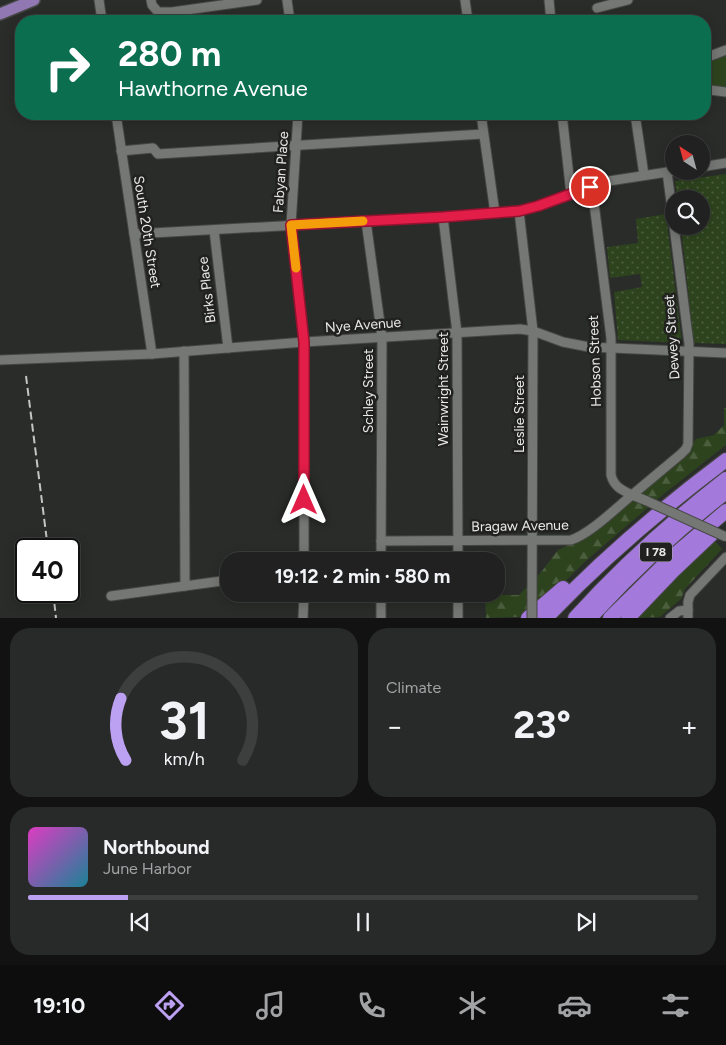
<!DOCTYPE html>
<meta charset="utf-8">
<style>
:root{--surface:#202120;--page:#282929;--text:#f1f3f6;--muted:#a2a3a5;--line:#3d3e3e;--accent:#bca0f2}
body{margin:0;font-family:Figtree,sans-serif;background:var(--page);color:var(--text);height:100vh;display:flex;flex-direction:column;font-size:19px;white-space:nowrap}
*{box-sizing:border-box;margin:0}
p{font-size:16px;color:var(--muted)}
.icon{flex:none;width:28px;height:28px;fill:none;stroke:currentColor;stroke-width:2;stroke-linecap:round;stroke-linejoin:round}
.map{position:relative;height:618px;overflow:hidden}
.drawer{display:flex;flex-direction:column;gap:10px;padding:10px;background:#121212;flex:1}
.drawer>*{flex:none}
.banner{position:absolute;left:15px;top:15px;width:696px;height:105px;border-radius:20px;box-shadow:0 2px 12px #0003,0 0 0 1px var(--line);background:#0b6e4f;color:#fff;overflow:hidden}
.needle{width:32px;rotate:324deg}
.fabs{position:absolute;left:665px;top:135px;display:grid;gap:10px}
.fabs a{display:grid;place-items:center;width:45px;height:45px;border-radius:50%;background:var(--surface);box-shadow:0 2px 12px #0003,0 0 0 1px var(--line);font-size:25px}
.speed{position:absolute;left:15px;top:538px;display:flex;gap:10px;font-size:25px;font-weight:700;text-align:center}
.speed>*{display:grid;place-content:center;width:65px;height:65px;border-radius:50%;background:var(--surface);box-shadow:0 2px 12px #0003,0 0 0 1px var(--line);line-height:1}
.speed .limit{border:2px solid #111;border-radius:8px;background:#fff;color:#111}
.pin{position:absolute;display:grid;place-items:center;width:42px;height:42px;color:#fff;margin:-21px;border:2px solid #fff;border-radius:50%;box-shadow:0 1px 5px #0007}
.me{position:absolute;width:55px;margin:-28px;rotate:0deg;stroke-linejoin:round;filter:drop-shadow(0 0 4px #0008)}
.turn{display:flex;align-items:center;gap:18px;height:105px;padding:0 20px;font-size:22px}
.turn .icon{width:65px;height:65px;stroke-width:2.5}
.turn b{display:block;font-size:35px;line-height:42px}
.big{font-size:38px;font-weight:700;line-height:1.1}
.drawer .tile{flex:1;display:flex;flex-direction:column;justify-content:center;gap:8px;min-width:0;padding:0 18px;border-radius:20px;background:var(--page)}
.drawer .dial{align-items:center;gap:0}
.dial svg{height:130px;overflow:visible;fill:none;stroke:var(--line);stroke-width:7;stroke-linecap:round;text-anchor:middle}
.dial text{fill:var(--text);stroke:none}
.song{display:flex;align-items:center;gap:15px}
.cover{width:60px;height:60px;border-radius:8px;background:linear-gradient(135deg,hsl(310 70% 55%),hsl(190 70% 35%))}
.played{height:5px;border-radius:2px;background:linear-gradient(90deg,var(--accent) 15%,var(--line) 15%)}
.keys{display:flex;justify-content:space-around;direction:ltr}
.heat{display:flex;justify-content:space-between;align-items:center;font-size:28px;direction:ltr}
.drawer .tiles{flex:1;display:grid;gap:10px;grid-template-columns:1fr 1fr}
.tile:last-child{grid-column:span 2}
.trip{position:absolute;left:220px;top:552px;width:285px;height:50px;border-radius:20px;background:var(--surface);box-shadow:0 2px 12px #0003,0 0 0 1px var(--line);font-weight:700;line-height:50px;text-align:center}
.menu{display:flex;height:80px;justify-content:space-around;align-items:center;background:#0d0d0d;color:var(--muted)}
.menu .icon{width:35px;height:35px}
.menu .active{color:var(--accent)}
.menu b{font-size:22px;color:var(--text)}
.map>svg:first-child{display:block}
</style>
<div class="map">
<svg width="726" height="618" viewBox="0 0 726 618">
<defs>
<pattern id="grass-dots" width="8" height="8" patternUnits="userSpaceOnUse" patternTransform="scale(1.25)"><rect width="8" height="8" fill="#2d431d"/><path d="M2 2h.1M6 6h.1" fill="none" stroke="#4b5e3e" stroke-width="1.8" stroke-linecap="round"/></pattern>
<pattern id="forest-firs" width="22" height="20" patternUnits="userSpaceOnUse" patternTransform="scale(1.25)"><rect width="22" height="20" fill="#2d431d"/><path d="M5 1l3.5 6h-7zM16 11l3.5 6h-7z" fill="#4b5e3e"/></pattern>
</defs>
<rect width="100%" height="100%" fill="#2a2c2a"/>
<g fill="url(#grass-dots)">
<path d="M726 174V344L694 343 681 226H701V199H677L675 181Z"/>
<path d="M666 214 682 343 618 340 614 292 642 287 640 274 610 278 607 247 638 243 636 219Z"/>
</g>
<g fill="url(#forest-firs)">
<path d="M724 408H726V445L665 493 588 559 552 594 524 612 519 617 486 618 485 594H496L497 595H519L542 571 558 550 591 534 686 453 696 439 714 435 724 425Z"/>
<path d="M715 541 722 549 685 589 681 599 660 617 635 618 689 563Z"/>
</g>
<path fill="#2d431d" d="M726 53V89L705 85V62Z"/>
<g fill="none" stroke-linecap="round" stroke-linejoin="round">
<g stroke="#464745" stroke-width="11">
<g id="minor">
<path d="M99 0 102 21"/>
<path d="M151 0 152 5 158 12H172L257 0"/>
<path d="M287 0 290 21"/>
<path d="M465 0 468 21"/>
<path d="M549 0 551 21"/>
<path d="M597 8 628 0"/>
<path d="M705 58 726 50"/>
<path d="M705 88 710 90 726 92"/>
<path d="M116 114 152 354"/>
<path d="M298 114 291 225 304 342V561"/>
<path d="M481 114 495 213"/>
<path d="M562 114 571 194"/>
<path d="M635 114 644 175"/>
<path d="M121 151 153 148 158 154 483 134"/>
<path d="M701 167 726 163"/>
<path d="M667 172 674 225"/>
<path d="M590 187 594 203 611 338V475C614 487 622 490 632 495L681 454 686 449 688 444 689 344 674 226"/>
<path d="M519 211 533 331 532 591"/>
<path d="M443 217 457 333 458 561"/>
<path d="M366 221 382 338 381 561"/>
<path d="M214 230 228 348"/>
<path d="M134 234 443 217 519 211 538 206 609 181 674 171"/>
<path d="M184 351 185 586"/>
<path d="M0 360 152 354 304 342 520 329 533 331 563 342 589 347 726 353"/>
<path d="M381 541 571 540C590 534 616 508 632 495L647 501"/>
<path d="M458 594V618"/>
<path d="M111 596 229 580"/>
<path d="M303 618 304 594"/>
<path d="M381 618V594"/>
<path d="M670 618 679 611 688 610"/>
<path d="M688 618V602L690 595 726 557"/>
</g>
</g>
<g stroke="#464745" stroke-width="14">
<path id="major" d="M0 14 34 0"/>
</g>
<g stroke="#464745" stroke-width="16">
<g id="highway">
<path d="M528 618 563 588"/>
<path d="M546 618C601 560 662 508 726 460"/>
<path d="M575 618C621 567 672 521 726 479"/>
<path d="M590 618C632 572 677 530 726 492"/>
<path d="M610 618 673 556 726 511"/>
<path d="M628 618 673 571 712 534"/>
</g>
</g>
<use href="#minor" stroke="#757774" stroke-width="9"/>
<use href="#major" stroke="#9178b2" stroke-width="11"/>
<use href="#highway" stroke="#a479dc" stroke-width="14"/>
<g stroke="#c4c5c4" stroke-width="2" stroke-dasharray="8 4" stroke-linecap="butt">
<path d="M26 376 48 549"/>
<path d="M53 591 56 618"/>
</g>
<g stroke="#464745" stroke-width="11" stroke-linecap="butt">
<g id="minor-bridge">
<path d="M647 501 726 537"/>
<path d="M532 618V591"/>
</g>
</g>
<use href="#minor-bridge" stroke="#757774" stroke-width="9"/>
</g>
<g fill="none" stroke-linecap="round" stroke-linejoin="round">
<g stroke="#92132f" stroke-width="12">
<path id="route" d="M304 500V342L291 225 443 217 519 211 538 206 590 187"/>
</g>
<use href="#route" stroke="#e11d48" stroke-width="9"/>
<path stroke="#f59e0b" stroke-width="9" d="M296 268 291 225 363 221"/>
</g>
<g text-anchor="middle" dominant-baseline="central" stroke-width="5" stroke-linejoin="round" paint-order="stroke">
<rect fill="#212220" stroke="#acadac" stroke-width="1" x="640" y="542.5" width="32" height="19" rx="4"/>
<g font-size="12" font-weight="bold" fill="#e8e9e8">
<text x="656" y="552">I 78</text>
</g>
<g font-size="14" fill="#e8e9e8" stroke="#212220">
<text transform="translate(281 172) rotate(-86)">Fabyan Place</text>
<text transform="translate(147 232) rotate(81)">South 20th Street</text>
<text transform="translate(207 290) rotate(-97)">Birks Place</text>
<text transform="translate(363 325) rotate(-4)">Nye Avenue</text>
<text transform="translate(672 337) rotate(-94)">Dewey Street</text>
<text transform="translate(595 361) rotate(-92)">Hobson Street</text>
<text transform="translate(443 389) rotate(-90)">Wainwright Street</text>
<text transform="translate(368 391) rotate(-90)">Schley Street</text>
<text transform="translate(519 414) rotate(-90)">Leslie Street</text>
<text transform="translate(520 526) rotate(-1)">Bragaw Avenue</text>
</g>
</g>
</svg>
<div class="fabs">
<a><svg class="needle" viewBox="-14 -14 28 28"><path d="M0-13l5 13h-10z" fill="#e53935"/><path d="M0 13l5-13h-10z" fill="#a2a3a5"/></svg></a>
<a><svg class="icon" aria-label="search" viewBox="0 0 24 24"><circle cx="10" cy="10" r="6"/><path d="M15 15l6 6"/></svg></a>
</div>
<div class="speed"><div class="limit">40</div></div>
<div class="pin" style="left:590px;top:187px;background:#d93025"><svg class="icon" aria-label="arrive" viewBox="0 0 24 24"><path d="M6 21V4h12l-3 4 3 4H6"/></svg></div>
<svg class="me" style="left:304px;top:500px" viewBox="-20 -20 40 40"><path d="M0-17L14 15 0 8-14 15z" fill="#e11d48" stroke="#fff" stroke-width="4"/></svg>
<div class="trip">19:12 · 2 min · 580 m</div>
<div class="banner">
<div class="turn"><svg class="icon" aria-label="right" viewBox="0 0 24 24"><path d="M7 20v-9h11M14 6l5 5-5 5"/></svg><div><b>280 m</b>Hawthorne Avenue</div></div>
</div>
</div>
<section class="drawer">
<div class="tiles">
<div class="tile dial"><svg viewBox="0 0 100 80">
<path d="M14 69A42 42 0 1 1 86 69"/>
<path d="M14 69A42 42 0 0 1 11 31" stroke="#bca0f2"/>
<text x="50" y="56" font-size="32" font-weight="700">31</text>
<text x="50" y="72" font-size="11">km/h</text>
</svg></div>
<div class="tile"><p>Climate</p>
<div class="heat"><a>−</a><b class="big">23°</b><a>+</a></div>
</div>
<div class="tile">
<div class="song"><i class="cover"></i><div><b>Northbound</b><p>June Harbor</p></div></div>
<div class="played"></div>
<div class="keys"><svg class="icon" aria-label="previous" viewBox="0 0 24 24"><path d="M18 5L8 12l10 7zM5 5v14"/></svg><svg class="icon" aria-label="pause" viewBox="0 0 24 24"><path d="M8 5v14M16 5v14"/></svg><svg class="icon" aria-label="next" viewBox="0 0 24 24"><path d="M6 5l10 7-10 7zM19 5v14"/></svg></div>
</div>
</div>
</section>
<nav class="menu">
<b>19:10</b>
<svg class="icon active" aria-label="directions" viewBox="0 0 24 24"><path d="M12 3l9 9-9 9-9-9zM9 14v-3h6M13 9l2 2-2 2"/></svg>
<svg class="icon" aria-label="music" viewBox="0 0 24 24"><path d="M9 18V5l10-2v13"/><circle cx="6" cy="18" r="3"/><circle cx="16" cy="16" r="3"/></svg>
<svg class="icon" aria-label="phone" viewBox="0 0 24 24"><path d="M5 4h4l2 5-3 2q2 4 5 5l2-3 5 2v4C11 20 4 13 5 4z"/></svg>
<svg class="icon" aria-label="climate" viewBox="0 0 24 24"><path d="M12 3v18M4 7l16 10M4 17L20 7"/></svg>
<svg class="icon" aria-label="car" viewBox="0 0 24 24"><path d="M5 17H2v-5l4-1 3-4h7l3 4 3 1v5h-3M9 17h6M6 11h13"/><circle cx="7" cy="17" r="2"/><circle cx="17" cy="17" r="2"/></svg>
<svg class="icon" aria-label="filters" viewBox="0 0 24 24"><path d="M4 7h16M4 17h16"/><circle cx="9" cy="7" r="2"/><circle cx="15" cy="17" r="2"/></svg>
</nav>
